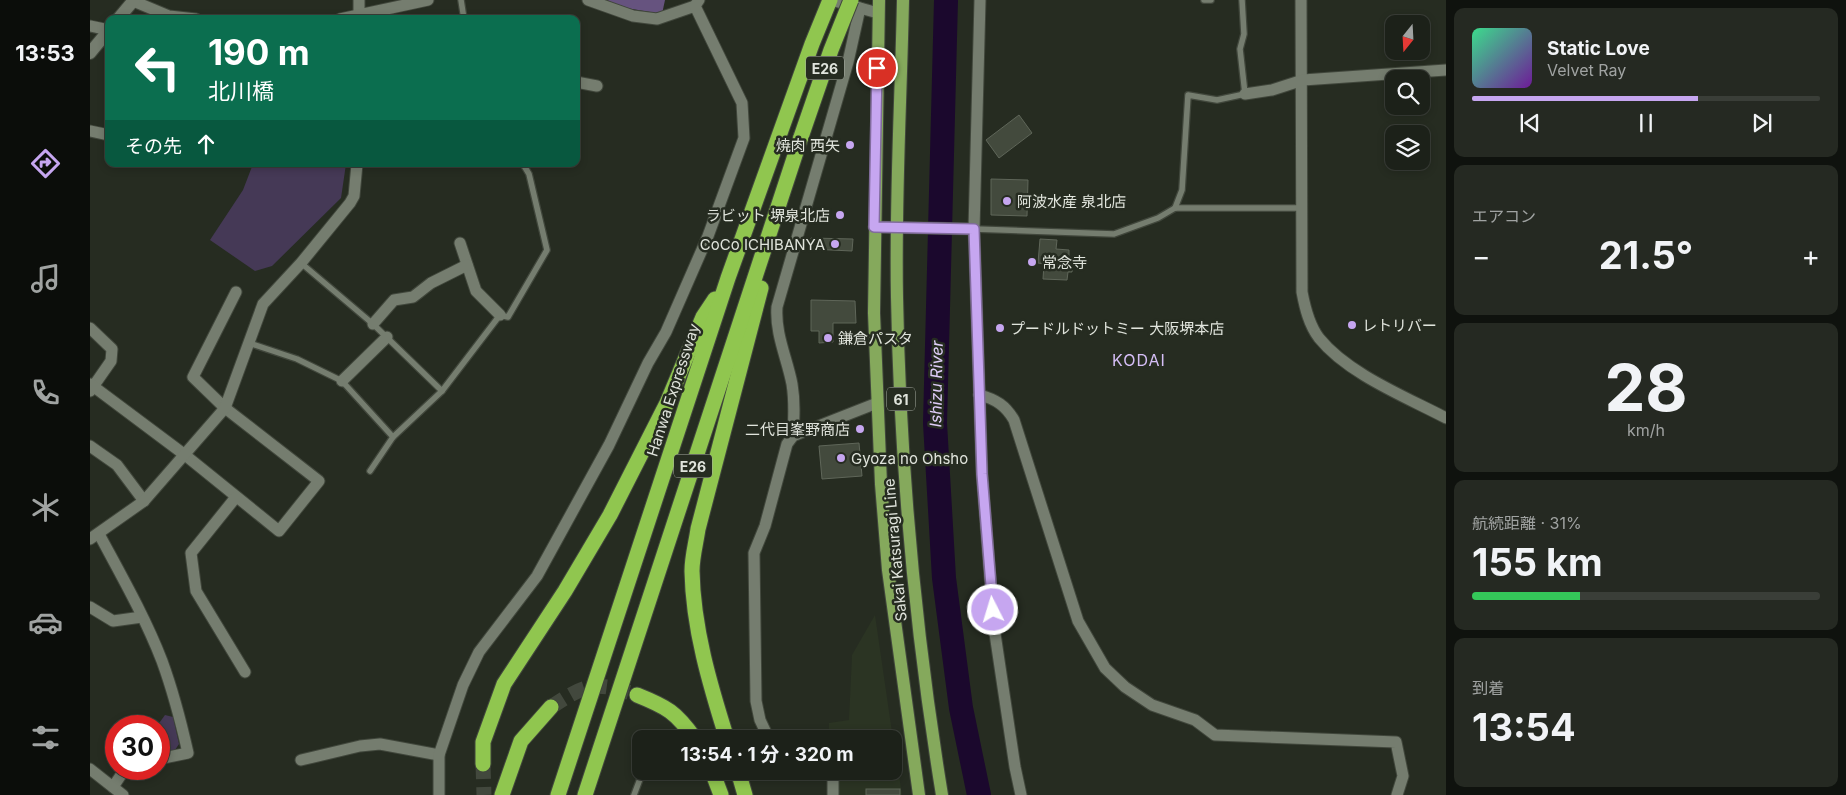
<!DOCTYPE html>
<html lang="ja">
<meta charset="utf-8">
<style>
:root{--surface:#1c2119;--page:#252922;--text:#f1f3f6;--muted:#a0a3a2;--line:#3a3e38;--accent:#c6a6f0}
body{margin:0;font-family:Inter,"Noto Sans JP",sans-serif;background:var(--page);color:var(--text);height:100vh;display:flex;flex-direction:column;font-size:19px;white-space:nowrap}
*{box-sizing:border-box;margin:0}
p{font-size:16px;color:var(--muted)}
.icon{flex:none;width:28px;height:28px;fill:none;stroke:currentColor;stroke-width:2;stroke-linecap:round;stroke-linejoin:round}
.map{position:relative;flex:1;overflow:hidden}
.side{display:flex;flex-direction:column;gap:8px;padding:8px;background:#0f120e;width:400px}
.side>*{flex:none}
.guide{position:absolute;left:15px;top:15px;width:475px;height:152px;border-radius:10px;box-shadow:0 2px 8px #0003,0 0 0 1px var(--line);background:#0b6e4f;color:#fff;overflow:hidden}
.needle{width:32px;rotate:198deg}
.fabs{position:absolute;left:1295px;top:15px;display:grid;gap:10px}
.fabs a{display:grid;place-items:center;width:45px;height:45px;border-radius:10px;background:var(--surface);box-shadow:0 2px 8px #0003,0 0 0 1px var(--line);font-size:25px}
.speed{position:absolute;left:15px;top:715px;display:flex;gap:10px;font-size:25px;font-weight:700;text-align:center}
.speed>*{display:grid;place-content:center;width:65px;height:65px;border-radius:50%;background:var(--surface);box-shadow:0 2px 8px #0003,0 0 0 1px var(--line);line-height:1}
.speed .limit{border:8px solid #d22;background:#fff;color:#111}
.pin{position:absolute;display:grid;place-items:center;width:42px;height:42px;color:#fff;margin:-21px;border:2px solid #fff;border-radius:50%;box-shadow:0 1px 5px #0007}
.me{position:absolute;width:55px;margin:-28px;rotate:355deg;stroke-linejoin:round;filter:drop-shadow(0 0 4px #0008)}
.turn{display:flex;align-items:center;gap:18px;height:105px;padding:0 20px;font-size:22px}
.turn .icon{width:65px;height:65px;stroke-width:2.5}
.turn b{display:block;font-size:35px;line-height:42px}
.then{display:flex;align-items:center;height:48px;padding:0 20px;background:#0003;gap:10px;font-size:19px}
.big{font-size:38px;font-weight:700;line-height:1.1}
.side .card{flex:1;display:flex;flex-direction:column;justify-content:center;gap:8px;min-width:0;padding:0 18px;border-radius:10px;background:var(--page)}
.side .dial{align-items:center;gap:0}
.dial b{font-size:65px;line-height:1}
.song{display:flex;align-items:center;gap:15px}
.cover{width:60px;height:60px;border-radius:8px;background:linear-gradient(135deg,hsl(150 70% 55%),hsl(280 70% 35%))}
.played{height:5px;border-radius:2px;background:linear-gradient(90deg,var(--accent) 65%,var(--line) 65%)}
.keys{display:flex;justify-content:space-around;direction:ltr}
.heat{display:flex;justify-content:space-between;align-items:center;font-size:28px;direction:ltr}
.charge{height:8px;border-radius:4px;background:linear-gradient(90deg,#34c759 31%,var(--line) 0)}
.trip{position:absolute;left:542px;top:730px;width:270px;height:50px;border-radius:10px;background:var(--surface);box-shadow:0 2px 8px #0003,0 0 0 1px var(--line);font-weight:700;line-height:50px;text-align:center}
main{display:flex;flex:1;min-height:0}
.menu{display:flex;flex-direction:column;width:90px;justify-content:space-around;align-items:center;background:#0b0d0a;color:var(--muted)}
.menu .icon{width:35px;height:35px}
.menu .active{color:var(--accent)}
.menu b{font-size:22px;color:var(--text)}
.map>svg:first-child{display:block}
</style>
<main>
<nav class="menu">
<b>13:53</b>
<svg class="icon active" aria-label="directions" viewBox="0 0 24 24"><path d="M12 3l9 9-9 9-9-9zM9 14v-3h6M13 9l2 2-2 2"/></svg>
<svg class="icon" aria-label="music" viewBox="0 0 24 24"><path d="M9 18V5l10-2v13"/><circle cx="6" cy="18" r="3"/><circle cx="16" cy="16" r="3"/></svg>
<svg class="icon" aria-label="phone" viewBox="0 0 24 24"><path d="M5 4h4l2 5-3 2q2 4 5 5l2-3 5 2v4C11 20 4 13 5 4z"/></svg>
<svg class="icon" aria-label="climate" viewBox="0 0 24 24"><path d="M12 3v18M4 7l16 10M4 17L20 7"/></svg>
<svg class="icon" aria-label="car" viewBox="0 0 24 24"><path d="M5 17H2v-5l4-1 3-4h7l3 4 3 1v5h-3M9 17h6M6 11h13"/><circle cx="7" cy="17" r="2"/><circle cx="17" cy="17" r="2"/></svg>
<svg class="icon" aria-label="filters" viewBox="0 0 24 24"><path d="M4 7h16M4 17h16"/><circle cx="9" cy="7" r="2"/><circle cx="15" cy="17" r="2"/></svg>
</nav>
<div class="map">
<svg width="1356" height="795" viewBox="0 0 1356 795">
<rect width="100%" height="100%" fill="#262c21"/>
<g fill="#2b3423">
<path d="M785 615 803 739H739V723L759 720 762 655Z"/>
<path d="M804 742 812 795H748V771H804Z"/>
</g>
<g fill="#453956">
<path d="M163 164H256L251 198 182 266 165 271 120 240 153 190Z"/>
<path d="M75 715 83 717 89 744 85 750 69 752 67 726Z"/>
</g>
<path fill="#66537f" d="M517 0H575L572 14 530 7Z"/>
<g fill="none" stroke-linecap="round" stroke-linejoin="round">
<path stroke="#1b082d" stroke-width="24" d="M856 0 845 423 854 578 871 708 889 795"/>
</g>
<g fill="#434a3d" stroke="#5f6659">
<path d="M929 115 942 133 909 158 896 140Z"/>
<path d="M901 179 938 180 937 216 901 215Z"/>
<path d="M721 238 763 239 762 251 720 249Z"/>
<path d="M950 239 967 240 966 249 979 250V259L983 260 982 272H978L977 280 953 279 954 264 948 263Z"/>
<path d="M721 300 765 301 766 323H743V342L729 343V331H721Z"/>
<path d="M769 443 772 476 732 479 729 446Z"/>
<rect x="776" y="789" width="34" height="6"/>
</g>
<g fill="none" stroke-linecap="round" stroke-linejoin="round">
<g stroke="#42483d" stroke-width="15" stroke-dasharray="15 8" stroke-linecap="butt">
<path d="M461 707C497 683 506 681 547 695"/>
<path d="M393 764 394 795"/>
</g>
<g stroke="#41473c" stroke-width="8">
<g id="service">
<path d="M371 0 374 19"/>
<path d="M1114 0H1121"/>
<path d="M1085 208 1092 190 1098 95 1127 100 1155 94 1150 49 1154 34 1152 0"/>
<path d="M884 229 1024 234 1068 218 1085 208H1212"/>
<path d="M211 263 283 324 352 391"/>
<path d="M159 343 207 359 252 381 303 437 280 471"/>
<path d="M303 437 352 391 410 315 418 317 457 250 439 174 433 164"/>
<path d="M544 795 553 771"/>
</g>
</g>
<g stroke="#41473c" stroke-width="13">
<g id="minor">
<path d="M269 0V19"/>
<path d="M498 0 543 16 567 19 605 6"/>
<path d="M741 0 788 13"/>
<path d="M890 0 884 229 892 474 904 627 925 767 931 795"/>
<path d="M1211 0 1212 292C1215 308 1219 325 1229 338 1258 374 1316 397 1356 418"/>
<path d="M43 1 79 16 106 19"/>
<path d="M250 19 338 0"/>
<path d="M0 26 19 30"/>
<path d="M486 82 507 86"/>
<path d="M1155 94 1182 90 1213 80 1356 70"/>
<path d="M0 131 19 135"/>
<path d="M784 227 884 229"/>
<path d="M370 243 386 291 410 315"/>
<path d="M283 324 304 300 323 297 341 283 377 265"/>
<path d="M0 328 22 349 21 361 0 391"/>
<path d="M252 381 297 337"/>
<path d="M0 384 95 455 189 531 229 481 135 408 103 377 146 292"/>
<path d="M889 395C906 399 916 406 924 420L988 621 1015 668 1035 687 1062 705 1105 720 1125 735 1306 742 1313 776 1307 795"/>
<path d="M703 436C704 418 705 402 702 384 697 358 685 334 687 307L758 62 770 8"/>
<path d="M0 446 27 465 54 501"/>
<path d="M146 497 101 553 106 591 155 672"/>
<path d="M9 534C31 575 55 617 72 661 83 691 91 722 98 753L69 759"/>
<path d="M0 539 54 501 135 408 173 304 211 263 260 203 264 196 267 164"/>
<path d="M0 607 23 621 52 617"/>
<path d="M679 739 670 720 666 701 664 553 675 526 697 444 703 436 787 403"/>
<path d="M211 760 270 746 290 744 349 755"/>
<path d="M0 769 33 795"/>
<path d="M23 787 35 769"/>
<path d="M349 795V755L373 685 389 652 447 576 519 445 558 363 576 332 618 236 654 138 652 103 605 6 609 0"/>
<path d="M743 795V771"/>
</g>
</g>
<g stroke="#41473c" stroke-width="14">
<g id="tertiary">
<path d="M28 19 44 0"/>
<path d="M0 53 19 30"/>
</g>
</g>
<g stroke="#41473c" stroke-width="14">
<g id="primary">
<path d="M789 0 784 313 791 484 798 570 829 795"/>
<path d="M813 0C811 99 805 198 807 297 810 464 825 630 852 795"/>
</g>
</g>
<g stroke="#41473c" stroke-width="17">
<g id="motorway">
<path d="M547 695C577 707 586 712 605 739"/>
<path d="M637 739C620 685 603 628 602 571 602 557 606 543 608 529L671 288"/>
<path d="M393 764V742L414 684 475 591 520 515 577 403 613 317 625 299"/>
<path d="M622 771 631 795"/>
<path d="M648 771 655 795"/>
<path d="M412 795 431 741 461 707"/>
<path d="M468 795 638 278 722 44 740 0"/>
<path d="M495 795 711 137"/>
</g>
</g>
<use href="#service" stroke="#757d6f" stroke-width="5.5"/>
<use href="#minor" stroke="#757d6f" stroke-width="11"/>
<use href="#tertiary" stroke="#757d6f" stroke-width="12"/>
<use href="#primary" stroke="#85a95c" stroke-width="12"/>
<use href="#motorway" stroke="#90c64f" stroke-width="15"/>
<g stroke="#41473c" stroke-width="17" stroke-linecap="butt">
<path id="motorway-bridge" d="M711 137 741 50 761 0"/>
</g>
<use href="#motorway-bridge" stroke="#90c64f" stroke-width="15"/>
</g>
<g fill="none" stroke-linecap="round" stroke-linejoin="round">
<g stroke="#816c9c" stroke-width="12">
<path id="route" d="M787 68 784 227 884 229 892 474 903 610"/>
</g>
<use href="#route" stroke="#c6a6f0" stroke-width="9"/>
</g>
<g fill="#c6a6f0" stroke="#262c21" stroke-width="2">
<circle cx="760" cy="145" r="5"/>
<circle cx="917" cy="201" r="5"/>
<circle cx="750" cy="215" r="5"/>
<circle cx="745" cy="244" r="5"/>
<circle cx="942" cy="262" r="5"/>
<circle cx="1262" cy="325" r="5"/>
<circle cx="910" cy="328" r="5"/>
<circle cx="738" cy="338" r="5"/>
<circle cx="770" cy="429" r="5"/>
<circle cx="751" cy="458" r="5"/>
</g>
<g text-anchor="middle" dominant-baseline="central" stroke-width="5" stroke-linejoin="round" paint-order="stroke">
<g fill="#262c21" stroke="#a8ada4" stroke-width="1">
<rect x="716" y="56.5" width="38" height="23" rx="4"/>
<rect x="797" y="387.5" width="28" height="23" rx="4"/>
<rect x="584" y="454.5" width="38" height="23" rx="4"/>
</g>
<g font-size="14" font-weight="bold" fill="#e0e4dc">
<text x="735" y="68">E26</text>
<text x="811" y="399">61</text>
<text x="603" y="466">E26</text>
</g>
<g font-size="15" fill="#e0e4dc" stroke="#262c21" text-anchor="start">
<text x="750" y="145" text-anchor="end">焼肉 西矢</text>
<text x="927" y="201">阿波水産 泉北店</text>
<text x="740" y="215" text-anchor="end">ラビット 堺泉北店</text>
<text x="735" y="244" text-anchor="end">CoCo ICHIBANYA</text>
<text x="952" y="262">常念寺</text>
<text x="1272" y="325">レトリバー</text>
<text x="920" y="328">プードルドットミー 大阪堺本店</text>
<text x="748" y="338">鎌倉パスタ</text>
<text x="760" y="429" text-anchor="end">二代目峯野商店</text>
<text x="761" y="458">Gyoza no Ohsho</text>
</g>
<g font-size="15" fill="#e0e4dc" stroke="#262c21">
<text transform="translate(583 390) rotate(-72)">Hanwa Expressway</text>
<text transform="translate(805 550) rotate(-95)">Sakai Katsuragi Line</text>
</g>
<g font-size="16" letter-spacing="1" fill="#d5bef6" stroke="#262c21">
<text x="1049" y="360">KODAI</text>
</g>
<g font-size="16" font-style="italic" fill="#e0cef9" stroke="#262c21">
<text transform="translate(846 384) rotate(-89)">Ishizu River</text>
</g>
</g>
</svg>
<div class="fabs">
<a><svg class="needle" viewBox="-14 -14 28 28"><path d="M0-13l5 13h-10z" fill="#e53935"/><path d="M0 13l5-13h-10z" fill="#a0a3a2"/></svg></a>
<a><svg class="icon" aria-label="search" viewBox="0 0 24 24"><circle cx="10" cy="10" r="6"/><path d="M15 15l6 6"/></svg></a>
<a><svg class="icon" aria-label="layers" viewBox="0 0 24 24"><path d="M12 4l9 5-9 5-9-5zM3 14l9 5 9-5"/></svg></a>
</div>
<div class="speed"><div class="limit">30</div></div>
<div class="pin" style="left:787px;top:68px;background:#d93025"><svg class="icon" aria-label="arrive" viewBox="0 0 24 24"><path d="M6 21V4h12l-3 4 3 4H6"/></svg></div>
<svg class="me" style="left:903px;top:610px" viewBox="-20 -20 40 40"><circle r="17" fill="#c6a6f0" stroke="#fff" stroke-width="3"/><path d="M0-11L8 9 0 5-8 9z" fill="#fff"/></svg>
<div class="trip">13:54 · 1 分 · 320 m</div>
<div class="guide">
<div class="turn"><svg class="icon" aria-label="left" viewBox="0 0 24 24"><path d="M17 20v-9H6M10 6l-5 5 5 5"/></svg><div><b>190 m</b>北川橋</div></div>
<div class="then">その先<svg class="icon" aria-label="ahead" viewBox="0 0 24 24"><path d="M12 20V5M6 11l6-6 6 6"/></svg></div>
</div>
</div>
<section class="side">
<div class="card">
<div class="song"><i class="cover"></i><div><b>Static Love</b><p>Velvet Ray</p></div></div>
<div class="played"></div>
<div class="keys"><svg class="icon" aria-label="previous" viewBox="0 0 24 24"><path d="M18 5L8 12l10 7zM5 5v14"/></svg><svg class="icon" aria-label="pause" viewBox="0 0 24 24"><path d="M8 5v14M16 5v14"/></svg><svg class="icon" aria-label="next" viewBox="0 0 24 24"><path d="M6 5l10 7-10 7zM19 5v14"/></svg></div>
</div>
<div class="card"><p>エアコン</p>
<div class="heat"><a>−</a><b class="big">21.5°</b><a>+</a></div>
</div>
<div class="card dial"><b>28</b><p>km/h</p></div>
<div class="card"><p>航続距離 · 31%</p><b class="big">155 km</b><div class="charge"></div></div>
<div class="card"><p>到着</p><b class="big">13:54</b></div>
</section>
</main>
